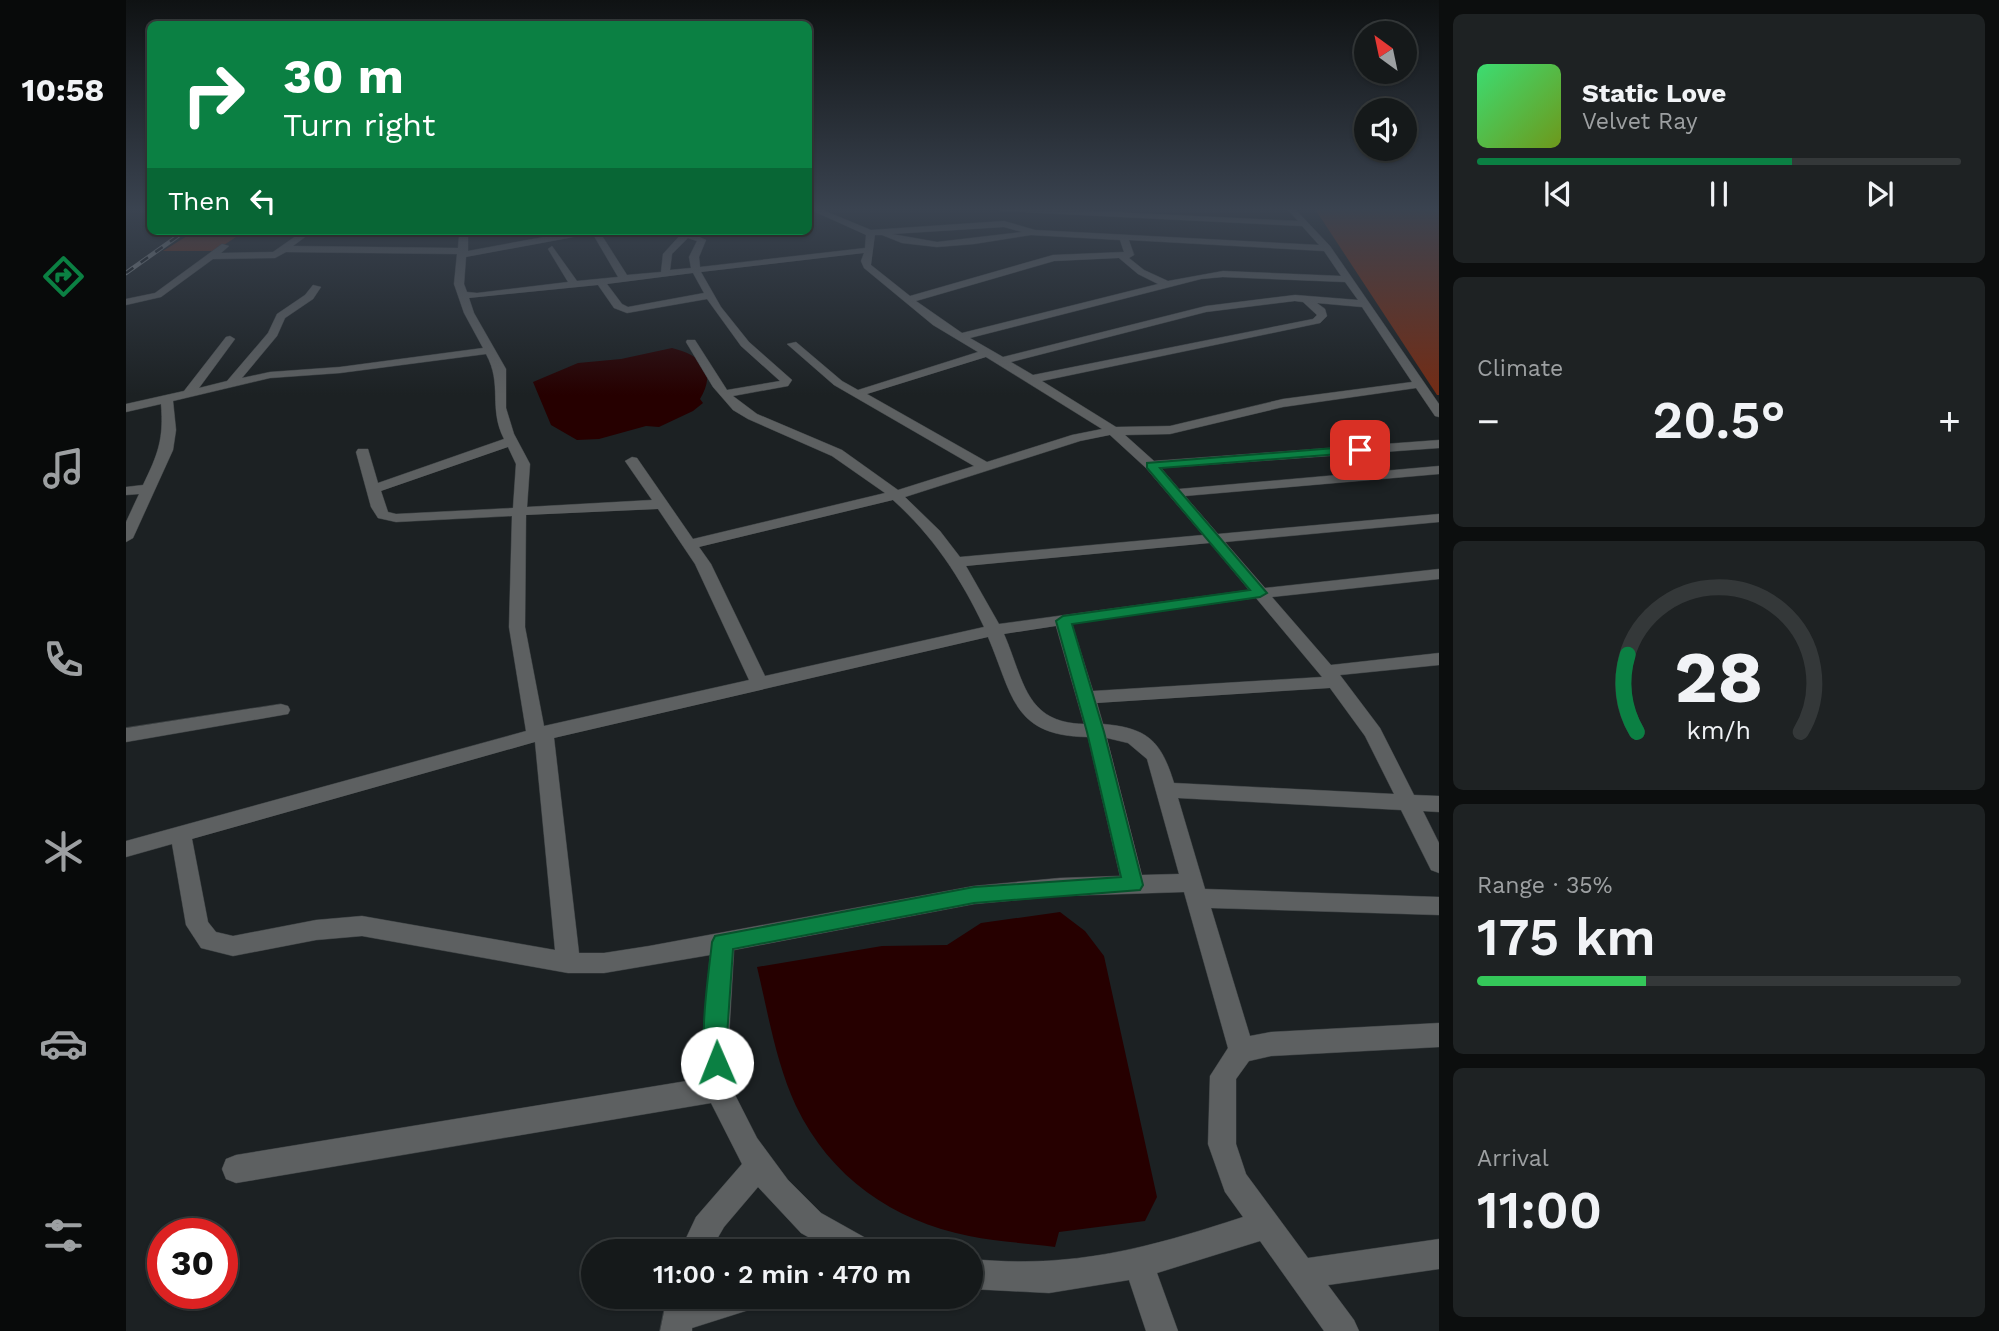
<!DOCTYPE html>
<meta charset="utf-8">
<style>
:root{--surface:#15191a;--page:#1e2223;--text:#f1f3f6;--muted:#9da0a2;--line:#343839;--accent:#0b8043}
body{margin:0;font-family:"Work Sans",sans-serif;background:var(--page);color:var(--text);height:100vh;display:flex;flex-direction:column;font-size:26px;white-space:nowrap}
*{box-sizing:border-box;margin:0}
p{font-size:23px;color:var(--muted)}
.icon{flex:none;width:38px;height:38px;fill:none;stroke:currentColor;stroke-width:2;stroke-linecap:round;stroke-linejoin:round}
.map{position:relative;flex:1;overflow:hidden}
.panel{display:flex;flex-direction:column;gap:14px;padding:14px;background:#0c0e0e;width:560px}
.panel>*{flex:none}
.top-card{position:absolute;left:21px;top:21px;width:665px;height:214px;border-radius:10px;box-shadow:0 2px 5px #0004,0 0 0 2px var(--line);background:#0b8043;color:#fff;overflow:hidden}
.needle{width:46px;rotate:327deg}
.tools{position:absolute;left:1228px;top:21px;display:grid;gap:14px}
.tools a{display:grid;place-items:center;width:63px;height:63px;border-radius:50%;background:var(--surface);box-shadow:0 2px 5px #0004,0 0 0 2px var(--line);font-size:35px}
.speed{position:absolute;left:21px;top:1218px;display:flex;gap:14px;font-size:35px;font-weight:700;text-align:center}
.speed>*{display:grid;place-content:center;width:91px;height:91px;border-radius:50%;background:var(--surface);box-shadow:0 2px 5px #0004,0 0 0 2px var(--line);line-height:1}
.speed .limit{border:10px solid #d22;background:#fff;color:#111}
.pin{position:absolute;display:grid;place-items:center;width:60px;height:60px;color:#fff;margin:-30px;border-radius:14px;box-shadow:0 4px 10px #0006}
.me{position:absolute;width:77px;margin:-38px;rotate:359deg;stroke-linejoin:round;filter:drop-shadow(0 0 5px #0008)}
.turn{display:flex;align-items:center;gap:24px;height:147px;padding:0 21px;font-size:32px}
.turn .icon{width:91px;height:91px;stroke-width:2.5}
.turn b{display:block;font-size:49px;line-height:60px}
.then{display:flex;align-items:center;height:66px;padding:0 21px;background:#0003;gap:14px;font-size:26px}
.big{font-size:52px;font-weight:600;line-height:1.1}
.panel .tile{flex:1;display:flex;flex-direction:column;justify-content:center;gap:10px;min-width:0;padding:0 24px;border-radius:10px;background:var(--page)}
.panel .dial{align-items:center;gap:0}
.dial svg{height:182px;overflow:visible;fill:none;stroke:var(--line);stroke-width:7;stroke-linecap:round;text-anchor:middle}
.dial text{fill:var(--text);stroke:none}
.song{display:flex;align-items:center;gap:21px}
.cover{width:84px;height:84px;border-radius:10px;background:linear-gradient(135deg,hsl(140 70% 55%),hsl(80 70% 35%))}
.played{height:7px;border-radius:4px;background:linear-gradient(90deg,var(--accent) 65%,var(--line) 65%)}
.keys{display:flex;justify-content:space-around;direction:ltr}
.heat{display:flex;justify-content:space-between;align-items:center;font-size:38px;direction:ltr}
.charge{height:10px;border-radius:5px;background:linear-gradient(90deg,#34c759 35%,var(--line) 0)}
.trip{position:absolute;left:455px;top:1239px;width:402px;height:70px;border-radius:35px;background:var(--surface);box-shadow:0 2px 5px #0004,0 0 0 2px var(--line);font-weight:600;line-height:70px;text-align:center}
main{display:flex;flex:1;min-height:0}
.dock{display:flex;flex-direction:column;width:126px;justify-content:space-around;align-items:center;background:#080a0a;color:var(--muted)}
.dock .icon{width:49px;height:49px}
.dock .selected{color:var(--accent)}
.dock b{font-size:32px;color:var(--text)}
.map>svg:first-child{display:block}
</style>
<main>
<nav class="dock">
<b>10:58</b>
<svg class="icon selected" aria-label="directions" viewBox="0 0 24 24"><path d="M12 3l9 9-9 9-9-9zM9 14v-3h6M13 9l2 2-2 2"/></svg>
<svg class="icon" aria-label="music" viewBox="0 0 24 24"><path d="M9 18V5l10-2v13"/><circle cx="6" cy="18" r="3"/><circle cx="16" cy="16" r="3"/></svg>
<svg class="icon" aria-label="phone" viewBox="0 0 24 24"><path d="M5 4h4l2 5-3 2q2 4 5 5l2-3 5 2v4C11 20 4 13 5 4z"/></svg>
<svg class="icon" aria-label="climate" viewBox="0 0 24 24"><path d="M12 3v18M4 7l16 10M4 17L20 7"/></svg>
<svg class="icon" aria-label="car" viewBox="0 0 24 24"><path d="M5 17H2v-5l4-1 3-4h7l3 4 3 1v5h-3M9 17h6M6 11h13"/><circle cx="7" cy="17" r="2"/><circle cx="17" cy="17" r="2"/></svg>
<svg class="icon" aria-label="filters" viewBox="0 0 24 24"><path d="M4 7h16M4 17h16"/><circle cx="9" cy="7" r="2"/><circle cx="15" cy="17" r="2"/></svg>
</nav>
<div class="map">
<svg width="1313" height="1331" viewBox="0 0 1313 1331">
<rect width="100%" height="100%" fill="#1c2123"/>
<g fill="#732c15">
<path d="M1189 209H1313V395H1311Z"/>
<path d="M69 231H119L89 251H37Z"/>
</g>
<g fill="#260000">
<path d="M546 348C574 355 592 370 574 399L577 403 567 411 533 427 520 426 473 439 451 440 425 425 407 382 452 363 495 359Z"/>
<path d="M934 912 959 931 978 956 1031 1197 1019 1221 933 1232 929 1247C901 1243 871 1242 843 1236 767 1221 704 1177 670 1106 650 1063 642 1013 631 967L756 946 821 945 855 923Z"/>
</g>
<g fill="none" stroke-linecap="round" stroke-linejoin="round">
<g stroke="#3a3f41" stroke-width="1">
<g id="minor">
<path d="M683 209H694L745 230 878 221 909 230 1193 245 1176 226 876 211 872 209H925L1172 221 1161 209H1169L1204 246 1313 404V417L1309 416 1290 388 1157 407 1044 434 999 435 1028 461 1313 440V448L1035 468 1053 489 1313 466V474L1059 496 1092 534 1313 514V522L1099 542 1139 588 1313 569V579L1146 597 1205 665 1313 653V665L1214 675 1254 728 1288 795 1313 796V812L1297 811 1313 843V873L1305 870 1275 810 1052 798 1079 889 1313 897V915L1085 908 1124 1036 1145 1032 1313 1023V1047L1145 1056 1123 1061 1110 1079V1144L1120 1174 1182 1258 1313 1239V1269L1202 1285 1228 1320 1233 1331H1198L1134 1241 1031 1273 1052 1331H1020L1003 1280 923 1293 845 1289V1259C947 1269 1022 1248 1117 1217L1099 1192 1082 1144 1084 1076 1102 1048 1058 892 934 896 848 904 608 950 603 1036 605 1087 631 1138 662 1180 695 1213 745 1241 750 1251H707L675 1233 632 1187 598 1227 584 1251H554L570 1217 616 1164 585 1103 110 1183 100 1179 96 1169 100 1159 110 1155 579 1078 577 1036 584 955 478 973H442L236 936 190 940 107 956 75 948 60 925 46 844 0 857V841L400 731 383 627 386 516 270 522 252 518 245 507 230 452 232 449H242L252 483 378 439C362 407 377 385 360 354L214 373 144 378 47 401 50 430 47 450 7 538 0 542V522L13 494 0 495V487L17 485C32 454 38 439 35 404L0 412V404L58 391 100 337 104 336 109 339 73 388 101 381 142 333 151 314 179 295 187 285 195 287 187 299 159 318 151 336 116 378 144 372 214 367 357 348 338 313 328 284 331 254 160 252 149 258 87 259 35 297 0 305V299L29 293 96 244 103 246 95 253 147 252 177 231H187L167 246 332 248 333 236 211 234 207 231H342V251L450 231H473L501 275 535 272 537 254 558 231H566L565 233 580 240 573 257 574 267 739 248 740 235ZM878 227 896 232 811 242 766 234ZM749 235H756L776 243 811 247 848 244 905 235 994 240 998 252 927 255 784 296 745 265ZM453 236H468L492 277 451 281 426 246 422 249 442 282 351 293 341 292 338 284 340 257ZM562 238 571 241 563 257 565 268 544 270 546 254ZM1003 240 1198 251 1215 276 1097 271 1042 281 1018 270 1003 258 1008 255ZM738 253 735 261 738 268 807 325 852 352 732 390 716 381 670 342 661 344 708 385 848 466 772 490 716 450 631 414 607 396 662 386 666 380 623 342 595 307 575 272ZM993 258 1012 274 1032 284 836 333 790 301 928 261ZM567 273 578 293 502 307 496 304 481 284ZM1097 277 1219 282 1232 300 1169 295 1080 306 877 357 844 338 1075 279ZM472 285 488 308 501 313 581 299 615 346 654 381 601 390 569 340H561L560 342 587 387 607 410 622 419 706 456 759 493 567 539 511 458 506 457 499 461 526 500 401 507 404 464 388 434 380 408V369L348 313 343 298ZM1169 301 1177 302 1191 315 1187 319 907 375 885 362 1080 312ZM1191 303 1236 307 1286 382 1157 399 1044 426 990 427 916 381 1194 323 1201 316 1199 309ZM860 357 976 429 946 435 861 462 741 394ZM984 435 1020 468 1077 535 834 557 814 531 779 497 954 441ZM382 447 390 464 387 508 270 514 262 512 255 491ZM767 500C807 536 835 578 858 627L639 676 585 564 573 547ZM532 509 569 564 623 680 418 726 399 627 400 515ZM1084 543 1123 590 873 624 840 566ZM1130 598 1196 677 967 691 946 624ZM930 626 958 724C899 723 898 680 878 634ZM862 637C887 695 886 736 962 737L994 876 934 878 848 886 523 946 478 953H453L428 738ZM1204 688 1239 736 1268 794 1048 783C1035 741 1022 728 977 724L971 703ZM981 738 1002 743 1021 759 1053 874 1016 875ZM409 742 429 950 236 916 190 920 107 936 90 932 82 922 66 839Z"/>
<path d="M155 704 162 706 164 710 162 714 0 742V728Z"/>
<path d="M541 1297H633L629 1308 566 1328V1331H534Z"/>
</g>
</g>
<use href="#minor" fill="#5d6061" fill-rule="evenodd"/>
<g stroke="#8e9394" stroke-width="4.5">
<path id="rail" d="M0 273 59 231"/>
</g>
<use href="#rail" stroke="#131719" stroke-width="2.5" stroke-dasharray="9" stroke-linecap="butt"/>
</g>
<linearGradient id="sky" x2="0" y2="1"><stop stop-color="#0f1213"/><stop offset="0.53" stop-color="#3a4350"/><stop offset="1" stop-color="#3a4350" stop-opacity="0"/></linearGradient>
<rect width="1313" height="395" fill="url(#sky)"/>
<path fill="#0b8043" stroke="#07532c" stroke-width="2" d="M1234 446 1239 447V452L1034 468 1141 593 1134 597 946 624 978 732 1017 885 1014 890 848 903 607 949 601 1036 602 1063 599 1071 591 1074 583 1071C571 1044 583 973 586 942L589 936 848 887 995 877 961 732 930 621 937 616 1124 590 1021 468V463Z"/>
</svg>
<div class="tools">
<a><svg class="needle" viewBox="-14 -14 28 28"><path d="M0-13l5 13h-10z" fill="#e53935"/><path d="M0 13l5-13h-10z" fill="#9da0a2"/></svg></a>
<a><svg class="icon" aria-label="sound" viewBox="0 0 24 24"><path d="M4 9h4l5-4v14l-5-4H4zM17 9q2 3 0 6"/></svg></a>
</div>
<div class="speed"><div class="limit">30</div></div>
<div class="pin" style="left:1234px;top:450px;background:#d93025"><svg class="icon" aria-label="arrive" viewBox="0 0 24 24"><path d="M6 21V4h12l-3 4 3 4H6"/></svg></div>
<svg class="me" style="left:591px;top:1063px" viewBox="-20 -20 40 40"><circle r="19" fill="#fff"/><path d="M0-13L10 11 0 6-10 11z" fill="#0b8043"/></svg>
<div class="trip">11:00 · 2 min · 470 m</div>
<div class="top-card">
<div class="turn"><svg class="icon" aria-label="right" viewBox="0 0 24 24"><path d="M7 20v-9h11M14 6l5 5-5 5"/></svg><div><b>30 m</b>Turn right</div></div>
<div class="then">Then<svg class="icon" aria-label="left" viewBox="0 0 24 24"><path d="M17 20v-9H6M10 6l-5 5 5 5"/></svg></div>
</div>
</div>
<section class="panel">
<div class="tile">
<div class="song"><i class="cover"></i><div><b>Static Love</b><p>Velvet Ray</p></div></div>
<div class="played"></div>
<div class="keys"><svg class="icon" aria-label="previous" viewBox="0 0 24 24"><path d="M18 5L8 12l10 7zM5 5v14"/></svg><svg class="icon" aria-label="pause" viewBox="0 0 24 24"><path d="M8 5v14M16 5v14"/></svg><svg class="icon" aria-label="next" viewBox="0 0 24 24"><path d="M6 5l10 7-10 7zM19 5v14"/></svg></div>
</div>
<div class="tile"><p>Climate</p>
<div class="heat"><a>−</a><b class="big">20.5°</b><a>+</a></div>
</div>
<div class="tile dial"><svg viewBox="0 0 100 80">
<path d="M14 69A42 42 0 1 1 86 69"/>
<path d="M14 69A42 42 0 0 1 10 35" stroke="#0b8043"/>
<text x="50" y="56" font-size="32" font-weight="700">28</text>
<text x="50" y="72" font-size="11">km/h</text>
</svg></div>
<div class="tile"><p>Range · 35%</p><b class="big">175 km</b><div class="charge"></div></div>
<div class="tile"><p>Arrival</p><b class="big">11:00</b></div>
</section>
</main>
